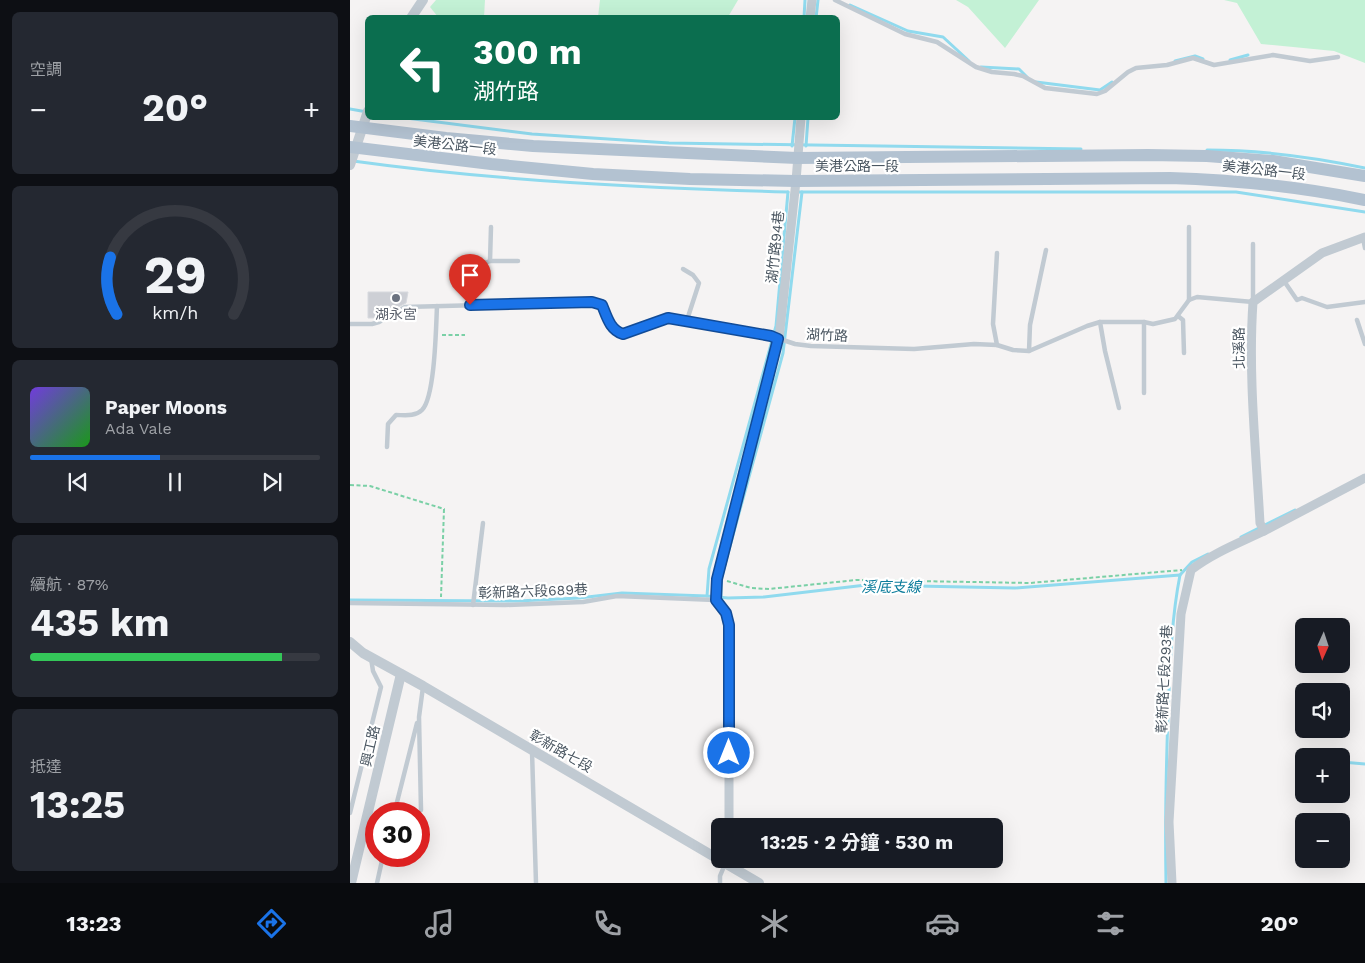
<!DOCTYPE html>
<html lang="zh-TW">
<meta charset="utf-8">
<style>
:root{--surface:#171b24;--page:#242831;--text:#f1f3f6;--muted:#9ea1a6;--line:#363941;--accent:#1a73e8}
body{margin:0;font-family:"Work Sans","Noto Sans TC",sans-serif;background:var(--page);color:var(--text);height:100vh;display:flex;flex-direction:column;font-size:19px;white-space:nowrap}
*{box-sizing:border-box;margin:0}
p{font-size:16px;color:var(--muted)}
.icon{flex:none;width:28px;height:28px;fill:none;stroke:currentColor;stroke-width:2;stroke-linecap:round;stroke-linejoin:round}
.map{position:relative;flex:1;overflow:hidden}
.details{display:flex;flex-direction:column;gap:12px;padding:12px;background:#0d0f14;width:350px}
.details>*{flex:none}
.hud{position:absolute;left:15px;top:15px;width:475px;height:105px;border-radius:8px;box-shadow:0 5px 20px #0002;background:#0b6e4f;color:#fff;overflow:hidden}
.needle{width:32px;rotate:183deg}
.fabs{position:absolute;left:945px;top:618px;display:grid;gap:10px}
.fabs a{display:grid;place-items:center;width:55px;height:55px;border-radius:8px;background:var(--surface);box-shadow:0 5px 20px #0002;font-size:25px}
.speed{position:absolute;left:15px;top:802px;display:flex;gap:10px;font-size:25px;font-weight:700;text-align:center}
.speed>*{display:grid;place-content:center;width:65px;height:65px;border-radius:50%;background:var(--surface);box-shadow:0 5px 20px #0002;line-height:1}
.speed .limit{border:8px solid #d22;background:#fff;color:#111}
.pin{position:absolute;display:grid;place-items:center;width:42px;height:42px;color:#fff;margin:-51px -21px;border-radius:50% 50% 50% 0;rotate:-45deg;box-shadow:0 0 5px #0007}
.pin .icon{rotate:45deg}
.me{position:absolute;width:55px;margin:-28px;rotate:0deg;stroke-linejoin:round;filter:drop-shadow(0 0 4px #0008)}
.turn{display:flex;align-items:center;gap:18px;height:105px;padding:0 25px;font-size:22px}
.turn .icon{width:65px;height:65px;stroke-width:2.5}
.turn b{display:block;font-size:35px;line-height:42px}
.big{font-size:38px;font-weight:700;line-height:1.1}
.details .widget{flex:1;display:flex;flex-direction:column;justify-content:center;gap:8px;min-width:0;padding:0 18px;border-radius:8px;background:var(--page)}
.details .dial{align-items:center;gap:0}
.dial svg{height:130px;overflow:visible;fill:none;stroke:var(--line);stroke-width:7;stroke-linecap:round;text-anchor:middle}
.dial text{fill:var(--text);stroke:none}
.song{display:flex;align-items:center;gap:15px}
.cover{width:60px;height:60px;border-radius:8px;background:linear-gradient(135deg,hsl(260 70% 55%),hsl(120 70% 35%))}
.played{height:5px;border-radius:2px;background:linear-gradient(90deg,var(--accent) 45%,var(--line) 45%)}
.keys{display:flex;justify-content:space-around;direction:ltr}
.heat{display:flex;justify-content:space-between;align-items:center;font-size:28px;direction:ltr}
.charge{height:8px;border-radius:4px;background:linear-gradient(90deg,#34c759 87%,var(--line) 0)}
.trip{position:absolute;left:361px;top:818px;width:292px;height:50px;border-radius:8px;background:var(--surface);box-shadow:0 5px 20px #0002;font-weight:700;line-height:50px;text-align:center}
.tabs{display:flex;height:80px;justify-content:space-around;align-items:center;background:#090b0e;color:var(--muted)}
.tabs .icon{width:35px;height:35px}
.tabs .on{color:var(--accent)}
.tabs b{font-size:22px;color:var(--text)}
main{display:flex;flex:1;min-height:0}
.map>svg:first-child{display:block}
</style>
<main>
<section class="details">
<div class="widget"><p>空調</p>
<div class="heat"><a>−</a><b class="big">20°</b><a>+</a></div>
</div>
<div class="widget dial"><svg viewBox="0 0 100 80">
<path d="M14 69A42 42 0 1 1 86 69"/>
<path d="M14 69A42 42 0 0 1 10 34" stroke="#1a73e8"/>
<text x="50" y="56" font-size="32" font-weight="700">29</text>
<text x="50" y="72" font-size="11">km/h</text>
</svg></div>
<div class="widget">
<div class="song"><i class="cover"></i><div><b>Paper Moons</b><p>Ada Vale</p></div></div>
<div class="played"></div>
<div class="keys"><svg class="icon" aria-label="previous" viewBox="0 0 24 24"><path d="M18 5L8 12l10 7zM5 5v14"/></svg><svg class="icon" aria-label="pause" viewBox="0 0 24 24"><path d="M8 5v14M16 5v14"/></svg><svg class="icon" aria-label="next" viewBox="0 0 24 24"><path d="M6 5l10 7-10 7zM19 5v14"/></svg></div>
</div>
<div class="widget"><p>續航 · 87%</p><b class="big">435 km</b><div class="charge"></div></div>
<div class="widget"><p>抵達</p><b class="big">13:25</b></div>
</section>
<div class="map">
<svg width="1015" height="883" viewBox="0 0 1015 883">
<rect width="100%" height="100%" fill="#f5f3f3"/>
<g fill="#c3f1d5">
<path d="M86 0H135L134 17H88L80 7Z"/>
<path d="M250 0H388L378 17H248Z"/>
<path d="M606 0H689L655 48 618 7Z"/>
<path d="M874 0H1015V63L984 51 911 44 887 3Z"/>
</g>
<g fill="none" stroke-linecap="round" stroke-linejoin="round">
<g stroke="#90daee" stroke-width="3">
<path d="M500 5 558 31 593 37 619 61"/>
<path d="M454 18 455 0"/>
<path d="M466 18 468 0"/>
<path d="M880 60 898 55"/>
<path d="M825 61 845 56 853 59"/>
<path d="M631 67 669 69 677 77"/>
<path d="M686 82 750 90 762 82"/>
<path d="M0 109 17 112"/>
<path d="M56 118 182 134 319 143 731 149"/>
<path d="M442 146 445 118"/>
<path d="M456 146 458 118"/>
<path d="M857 150C910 150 963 157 1015 168"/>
<path d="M3 161C147 181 293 188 438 192"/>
<path d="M438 192 426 326 359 569 357 596 378 598 414 597 516 585 665 588 830 575C821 621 820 668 818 715 816 771 815 827 816 883"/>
<path d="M447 192H886L1015 212"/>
<path d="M891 537 945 510"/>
<path d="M830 575 842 562 858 554"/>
<path d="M371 598V579L433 353 452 192"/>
<path d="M0 600 168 601 229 598 272 593 357 596"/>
<path d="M992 762 1015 764"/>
</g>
</g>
<path fill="#cdcfd5" stroke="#d7d9de" d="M18 292H58L56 303 27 318H18Z"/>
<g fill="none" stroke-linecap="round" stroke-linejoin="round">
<g stroke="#7ad0a6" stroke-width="2" stroke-dasharray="4 2.5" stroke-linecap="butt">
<path d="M92 335H115"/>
<path d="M0 485 20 486 94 509 91 597"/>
<path d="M377 581 401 588 419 589 506 580 680 583 832 570"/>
</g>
<g stroke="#c1cad2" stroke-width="4.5">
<path d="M485 0 555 34 587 42 626 67 642 72 664 74 673 76 695 88 747 94 755 91 778 72 786 68 817 65 843 58 864 65 923 55 960 61 988 57"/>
<path d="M1013 238 1015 248"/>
<path d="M140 261 141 227"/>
<path d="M333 269 343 275 349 283 337 320"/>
<path d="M934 281 947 300 952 298 977 307 1015 302"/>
<path d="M839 300V227"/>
<path d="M120 305 122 268 140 261H168"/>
<path d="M828 316 833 320 834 353"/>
<path d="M1007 320 1015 344"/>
<path d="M750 322 755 351 769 408"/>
<path d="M0 324H22L29 322 55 307 242 302 252 305C257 317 260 330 273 334L318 318 421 336 445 344 461 346 564 349 624 344 647 345 663 350 679 351 737 326 750 322H794L803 324 825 319 839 300 847 297 903 302V244"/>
<path d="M647 345 643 324 647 253"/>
<path d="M679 351 680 325 696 250"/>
<path d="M794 393V322"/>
<path d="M37 447 38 424 46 415C54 415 65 417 72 410 85 397 86 327 87 306"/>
<path d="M0 603 155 605 233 602 267 596 365 600"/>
<path d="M123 605 133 523"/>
<path d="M182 751 186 883"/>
<path d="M71 810 69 717 73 687"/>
<path d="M0 813 31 687 23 671 21 658"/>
<path d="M44 814 67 723"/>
<path d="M27 883 33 856"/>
<path d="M370 883V876L375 864"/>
</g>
<g stroke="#c1cad2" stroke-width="9">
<path d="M460 18 462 0"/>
<path d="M914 531 1015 478"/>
<path d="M379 826V625L376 613 366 600 367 579 429 339 446 181 451 118"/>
<path d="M822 883 819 822 831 614 841 570C863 553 889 543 914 531L910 523C906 450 898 375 903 302L972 253 1015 237"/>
</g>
<g stroke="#c1cad2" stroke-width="10">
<path d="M61 18 73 0"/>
<path d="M0 165 18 111"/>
<path d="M0 642 13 653 73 686 409 883"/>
<path d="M1 883 51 674"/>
</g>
<g stroke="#b3c2d1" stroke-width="12">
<path d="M0 126 96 138 183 146 447 158 798 155 857 156 923 161 1015 176"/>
<path d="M0 147 141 164 243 174 340 179 446 181 820 178C886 180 951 187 1015 200"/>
</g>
</g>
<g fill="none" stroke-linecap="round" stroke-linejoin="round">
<g stroke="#114b97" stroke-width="12">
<path id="route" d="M120 305 242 302 252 305C257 317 260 330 273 334L318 318 421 336 428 339 367 579 366 600 376 613 379 625V753"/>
</g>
<use href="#route" stroke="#1a73e8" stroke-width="9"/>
</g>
<circle fill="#6b7280" stroke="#fff" stroke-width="2" cx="46" cy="298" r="5"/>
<g text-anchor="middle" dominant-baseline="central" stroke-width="4.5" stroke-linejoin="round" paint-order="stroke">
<g font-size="14" fill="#4a5661" stroke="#fff">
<text transform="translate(105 145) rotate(6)">美港公路一段</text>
<text x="507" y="166">美港公路一段</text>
<text transform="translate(914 170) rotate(6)">美港公路一段</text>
<text transform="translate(425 247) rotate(-84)">湖竹路94巷</text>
<text transform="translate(477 335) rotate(3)">湖竹路</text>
<text transform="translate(889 348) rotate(-91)">北溪路</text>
<text transform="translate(183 591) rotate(-2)">彰新路六段689巷</text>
<text transform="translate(814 679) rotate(-87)">彰新路七段293巷</text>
<text transform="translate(20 746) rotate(-77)">興工路</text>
<text transform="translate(211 751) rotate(30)">彰新路七段</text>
</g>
<g font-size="14" fill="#5b616d" stroke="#fff">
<text x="46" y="314">湖永宮</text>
</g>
<g font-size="15" font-style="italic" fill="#0c7c9b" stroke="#fff">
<text x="541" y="587">溪底支線</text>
</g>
</g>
</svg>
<div class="fabs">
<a><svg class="needle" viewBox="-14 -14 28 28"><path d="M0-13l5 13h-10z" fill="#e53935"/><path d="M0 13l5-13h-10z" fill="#9ea1a6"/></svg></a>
<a><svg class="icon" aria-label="sound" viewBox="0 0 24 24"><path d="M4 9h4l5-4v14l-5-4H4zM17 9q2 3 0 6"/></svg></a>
<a>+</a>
<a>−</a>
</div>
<div class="speed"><div class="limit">30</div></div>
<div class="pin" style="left:120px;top:305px;background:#d93025"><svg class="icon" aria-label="arrive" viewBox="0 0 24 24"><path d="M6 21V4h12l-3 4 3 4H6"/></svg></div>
<svg class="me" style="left:379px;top:753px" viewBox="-20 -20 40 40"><circle r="17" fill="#1a73e8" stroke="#fff" stroke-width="3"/><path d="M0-11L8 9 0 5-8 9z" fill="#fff"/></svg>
<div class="trip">13:25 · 2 分鐘 · 530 m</div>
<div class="hud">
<div class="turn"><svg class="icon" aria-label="left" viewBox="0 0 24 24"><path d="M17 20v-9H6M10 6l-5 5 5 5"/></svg><div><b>300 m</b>湖竹路</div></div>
</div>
</div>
</main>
<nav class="tabs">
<b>13:23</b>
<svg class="icon on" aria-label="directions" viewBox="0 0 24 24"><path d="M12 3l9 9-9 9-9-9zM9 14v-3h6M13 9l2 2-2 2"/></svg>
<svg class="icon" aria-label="music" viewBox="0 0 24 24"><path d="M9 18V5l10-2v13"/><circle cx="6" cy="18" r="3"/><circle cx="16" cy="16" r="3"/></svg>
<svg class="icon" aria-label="phone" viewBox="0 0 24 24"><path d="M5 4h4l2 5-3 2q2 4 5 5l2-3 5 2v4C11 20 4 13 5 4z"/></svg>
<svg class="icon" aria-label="climate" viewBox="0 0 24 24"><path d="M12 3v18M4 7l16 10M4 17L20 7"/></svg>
<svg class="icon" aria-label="car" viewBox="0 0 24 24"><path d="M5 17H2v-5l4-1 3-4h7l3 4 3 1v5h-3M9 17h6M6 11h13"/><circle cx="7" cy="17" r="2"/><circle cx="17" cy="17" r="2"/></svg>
<svg class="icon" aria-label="filters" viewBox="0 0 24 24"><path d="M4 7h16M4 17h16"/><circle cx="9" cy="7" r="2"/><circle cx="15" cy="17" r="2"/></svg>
<b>20°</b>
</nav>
